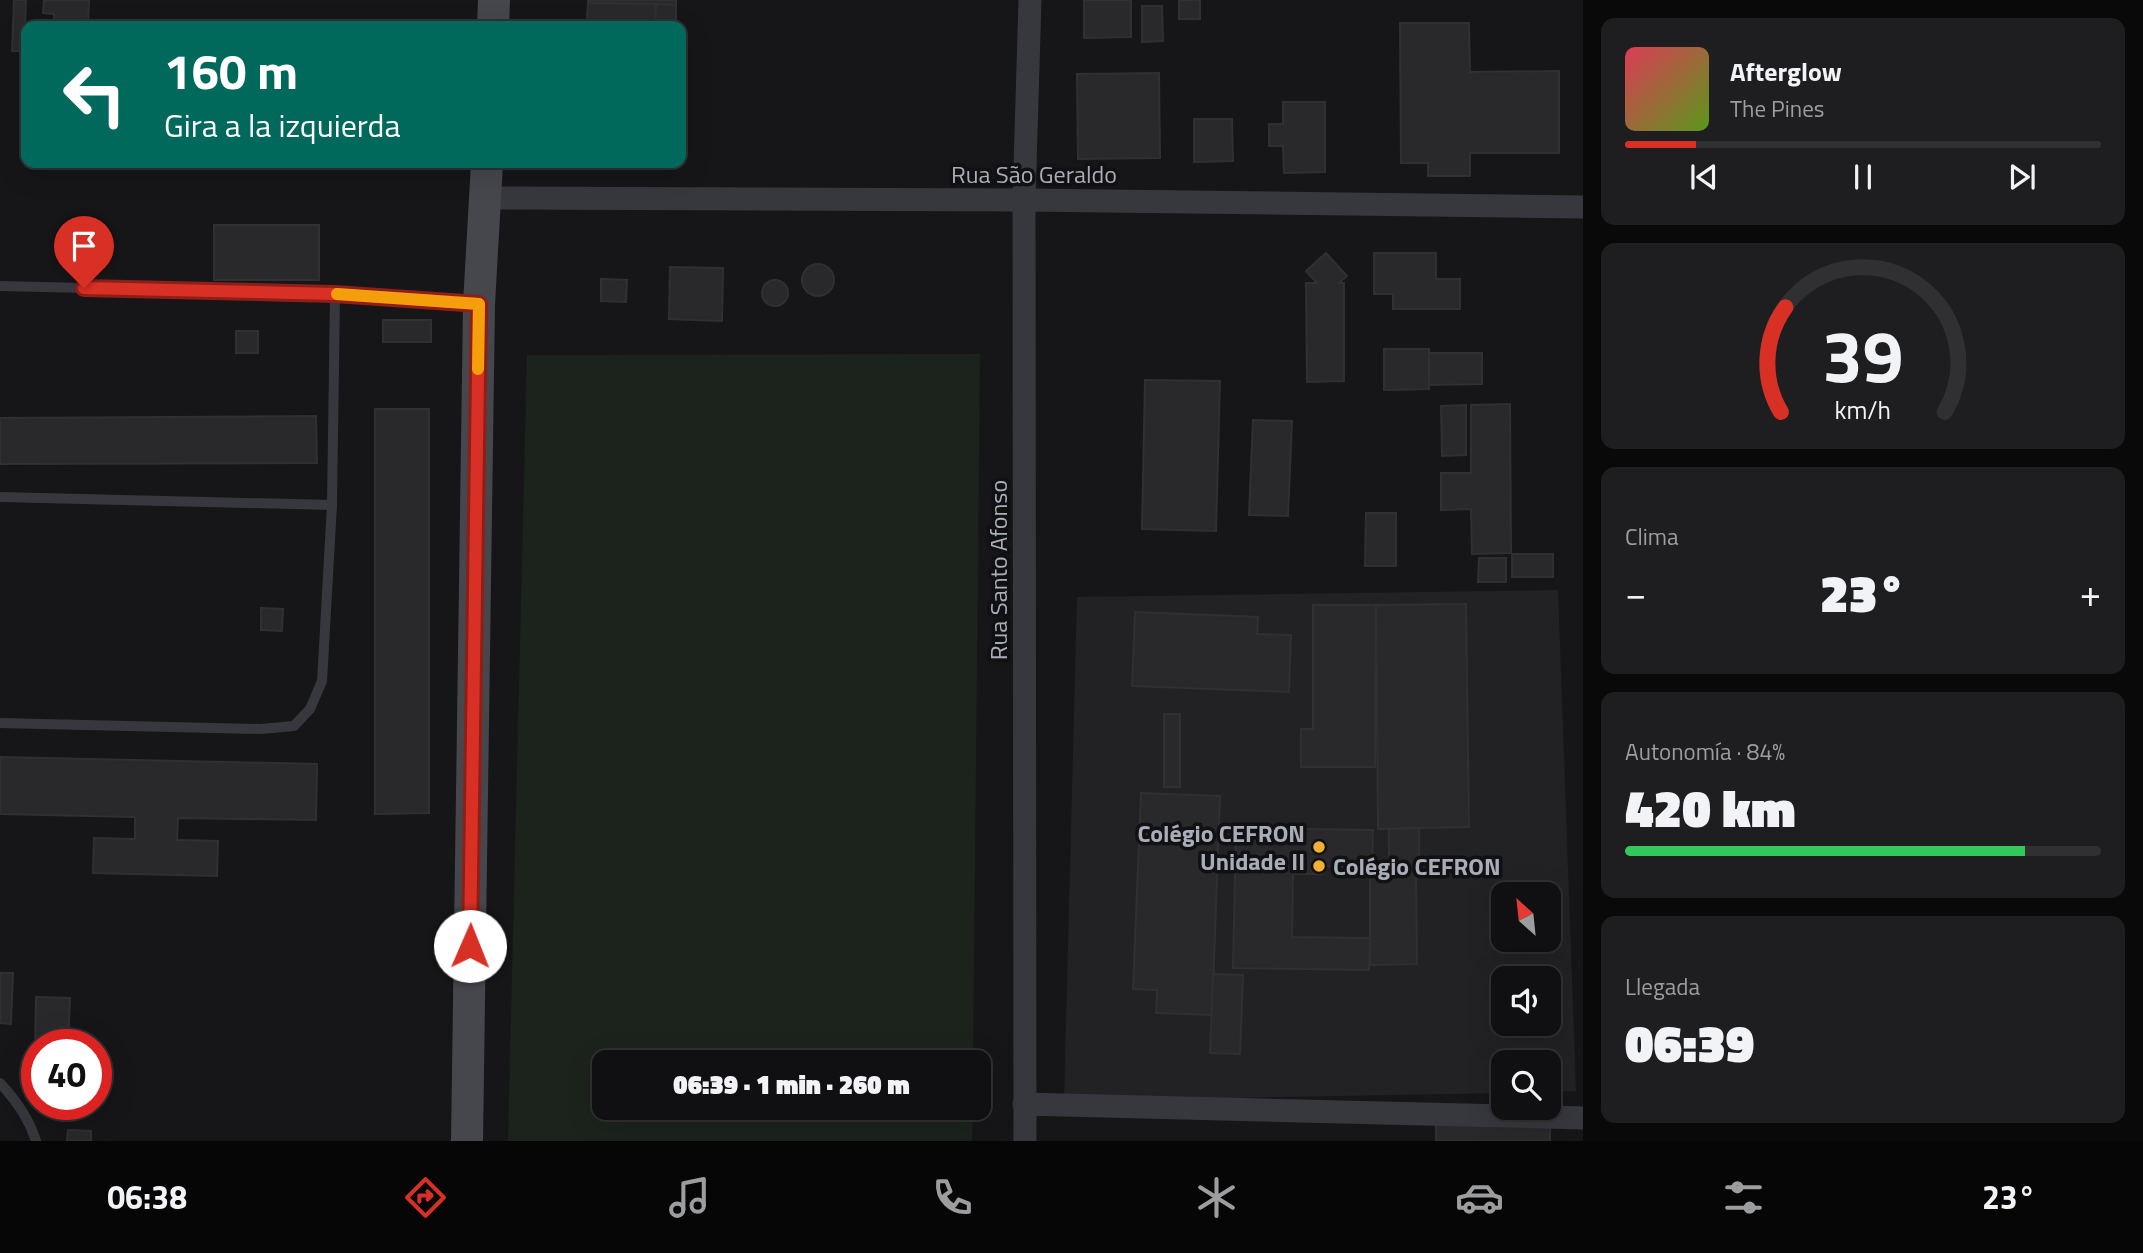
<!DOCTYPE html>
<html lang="es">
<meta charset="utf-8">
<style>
:root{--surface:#101012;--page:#1e1e20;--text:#f1f3f6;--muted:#9c9d9f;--line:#303032;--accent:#d93025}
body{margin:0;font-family:"Titillium Web",sans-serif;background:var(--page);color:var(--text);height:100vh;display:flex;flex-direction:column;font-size:26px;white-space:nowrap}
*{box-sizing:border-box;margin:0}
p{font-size:23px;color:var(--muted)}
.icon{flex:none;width:38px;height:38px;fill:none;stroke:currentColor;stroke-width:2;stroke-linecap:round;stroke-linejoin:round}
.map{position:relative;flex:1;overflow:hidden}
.side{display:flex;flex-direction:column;gap:18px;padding:18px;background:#09090a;width:560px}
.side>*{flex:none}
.banner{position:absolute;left:21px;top:21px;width:665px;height:147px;border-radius:14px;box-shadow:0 7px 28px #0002,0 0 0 2px var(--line);background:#00695c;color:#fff;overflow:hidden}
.needle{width:46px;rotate:333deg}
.tools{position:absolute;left:1491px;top:882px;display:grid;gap:14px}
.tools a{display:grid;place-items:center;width:70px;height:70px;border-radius:14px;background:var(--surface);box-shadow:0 7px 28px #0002,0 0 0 2px var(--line);font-size:35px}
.speed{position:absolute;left:21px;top:1029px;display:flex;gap:14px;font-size:35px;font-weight:700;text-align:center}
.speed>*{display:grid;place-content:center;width:91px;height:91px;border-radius:50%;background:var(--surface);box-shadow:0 7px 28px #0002,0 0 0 2px var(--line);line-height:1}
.speed .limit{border:10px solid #d22;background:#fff;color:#111}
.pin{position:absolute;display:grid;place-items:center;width:60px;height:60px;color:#fff;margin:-72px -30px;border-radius:50% 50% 50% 0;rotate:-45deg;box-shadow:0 0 7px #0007}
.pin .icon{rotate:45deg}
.me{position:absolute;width:77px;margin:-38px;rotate:1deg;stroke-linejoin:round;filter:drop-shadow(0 0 5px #0008)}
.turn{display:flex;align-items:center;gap:24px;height:147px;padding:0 28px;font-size:32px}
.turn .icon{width:91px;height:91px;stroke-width:2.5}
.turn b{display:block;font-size:49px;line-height:60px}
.big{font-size:52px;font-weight:800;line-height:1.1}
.side .tile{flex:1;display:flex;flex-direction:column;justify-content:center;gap:10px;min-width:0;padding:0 24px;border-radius:14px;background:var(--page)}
.side .dial{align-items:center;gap:0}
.dial svg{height:182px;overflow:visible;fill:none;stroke:var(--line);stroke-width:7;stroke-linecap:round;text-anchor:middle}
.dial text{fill:var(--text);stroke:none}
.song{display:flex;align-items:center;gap:21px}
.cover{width:84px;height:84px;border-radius:10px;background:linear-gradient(135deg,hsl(350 70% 55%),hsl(90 70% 35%))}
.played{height:7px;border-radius:4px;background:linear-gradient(90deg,var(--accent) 15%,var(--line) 15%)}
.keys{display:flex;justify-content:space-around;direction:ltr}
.heat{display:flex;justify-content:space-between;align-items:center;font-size:38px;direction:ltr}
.charge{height:10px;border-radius:5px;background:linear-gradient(90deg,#34c759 84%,var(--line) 0)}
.trip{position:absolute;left:592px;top:1050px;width:399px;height:70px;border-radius:14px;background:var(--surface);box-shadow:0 7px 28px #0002,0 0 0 2px var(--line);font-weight:800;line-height:70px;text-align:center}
.menu{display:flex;height:112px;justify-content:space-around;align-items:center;background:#060607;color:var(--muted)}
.menu .icon{width:49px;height:49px}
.menu .selected{color:var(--accent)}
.menu b{font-size:32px;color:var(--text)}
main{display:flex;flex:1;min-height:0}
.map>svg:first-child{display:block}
</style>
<main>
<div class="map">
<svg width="1583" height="1141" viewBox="0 0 1583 1141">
<rect width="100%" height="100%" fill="#161618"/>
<path fill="#222225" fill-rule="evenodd" d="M1558 590 1576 1091 1549 1092V1062H1503V1093L1064 1101 1077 597ZM1503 894H1549V940H1503ZM1503 978H1549V1024H1503Z"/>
<path fill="#1c231d" d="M980 354 973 1062H604V1108H973L972 1141H508L527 355Z"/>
<g fill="#29292c" stroke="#303034" stroke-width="2">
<path d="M14 0H26L24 51H12Z"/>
<path d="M44 0H89L88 26H54V14L43 13Z"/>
<path d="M588 0H676V5L588 3Z"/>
<path d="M1084 0H1131V37L1084 38Z"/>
<rect x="1179" y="0" width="21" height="19"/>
<path d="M588 3 656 4 655 22 587 20Z"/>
<path d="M656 4 676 5V22H655Z"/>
<path d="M1142 6H1162L1163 41 1142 42Z"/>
<path d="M1400 23H1469L1470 72 1559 71V153H1470V176H1428V163H1401Z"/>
<path d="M1159 73 1160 158 1078 159 1077 74Z"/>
<path d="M1283 102H1325V172L1284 173 1283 146H1269V124H1283Z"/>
<path d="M1194 119H1232L1233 161 1194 162Z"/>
<rect x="214" y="225" width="105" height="55"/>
<path d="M1326 253 1347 276 1339 283H1344V381L1307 382 1306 283H1317L1306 271Z"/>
<path d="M1374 253H1436V279H1460V309H1393V294H1374Z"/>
<circle cx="818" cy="280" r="16"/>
<path d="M670 267 723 268 722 321 669 319Z"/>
<path d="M601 279 627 280 626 302 601 301Z"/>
<circle cx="775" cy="293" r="13"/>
<rect x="383" y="320" width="48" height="22"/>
<rect x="236" y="331" width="22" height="22"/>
<path d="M1384 349H1429V389L1384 390Z"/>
<path d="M1429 353H1482V384L1429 385Z"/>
<path d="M1145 380 1220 381 1216 531 1142 529Z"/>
<path d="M1510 404 1511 553 1472 554 1471 509 1441 510V473H1471V405Z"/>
<path d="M1466 405V455L1442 456 1441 406Z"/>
<path d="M375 409H429V813L375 814Z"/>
<path d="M316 416 317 463 0 464V418Z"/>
<path d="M1253 420 1292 421 1288 516 1249 515Z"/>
<path d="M1366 513H1396V566H1365Z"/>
<rect x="1512" y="554" width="41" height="23"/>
<path d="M1479 558H1506V582H1478Z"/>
<path d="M1466 604 1469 827 1378 829 1376 605Z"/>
<path d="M1313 605H1376L1375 767H1301V729H1313Z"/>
<path d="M261 608 283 609 282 631 261 630Z"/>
<path d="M1135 612 1258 617 1257 634 1291 635 1289 692 1132 686Z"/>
<rect x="1164" y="714" width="16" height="73"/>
<path d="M0 757 317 764 316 820 178 818 177 840 218 841 217 876 93 873 94 838 135 839V817L0 814Z"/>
<path d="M1141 793 1220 796 1212 1015 1156 1013 1157 990 1133 989Z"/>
<path d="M1236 828 1373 830 1372 867 1322 866V874H1293L1292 937 1370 938 1369 970 1233 968Z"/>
<path d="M1419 828V873H1389V829Z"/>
<path d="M1416 873 1417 964 1370 965V874Z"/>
<path d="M0 973H13L11 1024 0 1023Z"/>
<path d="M1213 974 1243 975 1240 1054 1210 1053Z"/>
<path d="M36 997 70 998 68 1045H37V1052H35Z"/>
<rect x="1436" y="1121" width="114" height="20"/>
<path d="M68 1130 91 1131V1141H67Z"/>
</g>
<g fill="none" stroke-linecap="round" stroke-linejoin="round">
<g stroke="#37383d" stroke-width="10">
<path d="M0 286 335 294 476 304"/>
<path d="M0 497 332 505"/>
<path d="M0 723 261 729 294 726 310 709 322 681 332 505 335 294"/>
<path d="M0 1083C16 1100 29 1118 36 1141"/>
</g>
<g stroke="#37383d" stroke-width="23">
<path d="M485 198 1024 200 1583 207"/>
<path d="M1024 1104 1583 1118"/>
<path d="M1025 1141 1024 200 1030 0"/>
</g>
<g stroke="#45474d" stroke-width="32">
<path d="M493 26 494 0"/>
<path d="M467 1141 479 304 487 163"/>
</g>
</g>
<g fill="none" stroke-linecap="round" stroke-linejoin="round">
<g stroke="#8d1f18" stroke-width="18">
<path id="route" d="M84 288 335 294 479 304 470 946"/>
</g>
<use href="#route" stroke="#d93025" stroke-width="12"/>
<path stroke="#f59e0b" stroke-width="12" d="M337 294 479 304 478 369"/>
</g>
<g fill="#f2b134" stroke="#111113" stroke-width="2.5">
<circle cx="1319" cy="847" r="7"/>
<circle cx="1319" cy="866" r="7"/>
</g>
<g text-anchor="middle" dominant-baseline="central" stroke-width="7" stroke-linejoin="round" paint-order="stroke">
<g font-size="24" fill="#a8adb8" stroke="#111113">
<text x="1034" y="174">Rua São Geraldo</text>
<text transform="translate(998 570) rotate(-90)">Rua Santo Afonso</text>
</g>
<g font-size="24" font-weight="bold" fill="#a8adb8" stroke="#111113" text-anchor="end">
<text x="1305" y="833">Colégio CEFRON<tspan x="1305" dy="28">Unidade II</tspan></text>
<text x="1333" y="866" text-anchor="start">Colégio CEFRON</text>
</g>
</g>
</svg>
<div class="tools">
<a><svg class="needle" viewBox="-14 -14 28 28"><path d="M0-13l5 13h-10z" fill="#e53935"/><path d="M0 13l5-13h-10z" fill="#9c9d9f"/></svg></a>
<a><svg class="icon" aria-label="sound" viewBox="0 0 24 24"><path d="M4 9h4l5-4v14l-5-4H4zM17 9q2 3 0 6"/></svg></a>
<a><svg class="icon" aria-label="search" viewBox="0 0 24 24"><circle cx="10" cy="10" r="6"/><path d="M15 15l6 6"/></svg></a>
</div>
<div class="speed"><div class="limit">40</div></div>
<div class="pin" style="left:84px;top:288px;background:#d93025"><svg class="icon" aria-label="arrive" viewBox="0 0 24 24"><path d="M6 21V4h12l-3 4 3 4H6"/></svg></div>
<svg class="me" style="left:470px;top:946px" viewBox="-20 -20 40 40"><circle r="19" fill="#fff"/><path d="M0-13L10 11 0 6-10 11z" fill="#d93025"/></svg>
<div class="trip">06:39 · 1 min · 260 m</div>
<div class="banner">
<div class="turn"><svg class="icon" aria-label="left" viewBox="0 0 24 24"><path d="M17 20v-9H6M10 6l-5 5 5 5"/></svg><div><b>160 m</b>Gira a la izquierda</div></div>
</div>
</div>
<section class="side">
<div class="tile">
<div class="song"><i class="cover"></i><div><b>Afterglow</b><p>The Pines</p></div></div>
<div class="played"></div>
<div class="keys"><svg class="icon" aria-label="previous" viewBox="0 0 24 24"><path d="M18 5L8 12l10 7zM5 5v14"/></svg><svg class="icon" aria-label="pause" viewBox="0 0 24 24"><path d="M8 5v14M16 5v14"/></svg><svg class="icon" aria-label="next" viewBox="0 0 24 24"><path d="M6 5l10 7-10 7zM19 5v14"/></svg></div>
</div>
<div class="tile dial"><svg viewBox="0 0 100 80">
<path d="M14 69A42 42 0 1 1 86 69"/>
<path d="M14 69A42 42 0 0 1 16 23" stroke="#d93025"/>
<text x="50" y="56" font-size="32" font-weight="700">39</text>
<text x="50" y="72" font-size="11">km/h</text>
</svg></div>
<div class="tile"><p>Clima</p>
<div class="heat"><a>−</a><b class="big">23°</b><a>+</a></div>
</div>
<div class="tile"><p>Autonomía · 84%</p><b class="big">420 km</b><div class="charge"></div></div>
<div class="tile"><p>Llegada</p><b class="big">06:39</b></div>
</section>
</main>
<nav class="menu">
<b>06:38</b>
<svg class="icon selected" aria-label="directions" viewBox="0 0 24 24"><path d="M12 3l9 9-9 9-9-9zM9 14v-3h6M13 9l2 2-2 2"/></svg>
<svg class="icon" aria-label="music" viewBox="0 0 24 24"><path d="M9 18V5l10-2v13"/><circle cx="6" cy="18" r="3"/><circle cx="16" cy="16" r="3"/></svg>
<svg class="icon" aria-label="phone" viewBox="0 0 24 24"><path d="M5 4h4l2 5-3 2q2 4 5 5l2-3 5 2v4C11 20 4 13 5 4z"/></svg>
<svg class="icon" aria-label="climate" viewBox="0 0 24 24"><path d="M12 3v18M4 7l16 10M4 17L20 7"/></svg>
<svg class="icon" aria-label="car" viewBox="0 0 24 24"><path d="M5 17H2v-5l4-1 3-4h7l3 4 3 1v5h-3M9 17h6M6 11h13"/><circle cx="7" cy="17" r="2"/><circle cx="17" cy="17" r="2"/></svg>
<svg class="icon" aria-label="filters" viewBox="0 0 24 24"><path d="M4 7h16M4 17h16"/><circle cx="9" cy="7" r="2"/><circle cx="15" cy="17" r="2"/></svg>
<b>23°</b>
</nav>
